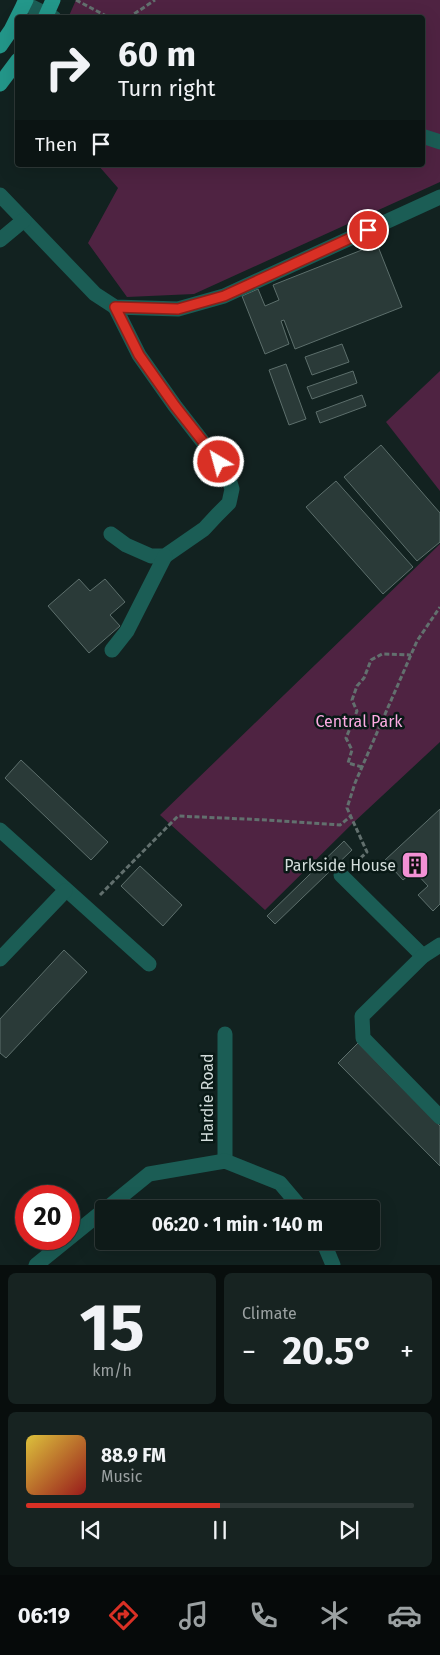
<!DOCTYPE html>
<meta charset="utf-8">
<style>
:root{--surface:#0e1a18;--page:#172321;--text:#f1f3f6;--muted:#9ba1a2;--line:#2e3837;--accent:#d93025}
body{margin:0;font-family:"Fira Sans",sans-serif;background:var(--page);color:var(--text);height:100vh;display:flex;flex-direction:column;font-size:19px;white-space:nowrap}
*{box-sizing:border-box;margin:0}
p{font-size:16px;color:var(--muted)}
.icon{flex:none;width:28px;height:28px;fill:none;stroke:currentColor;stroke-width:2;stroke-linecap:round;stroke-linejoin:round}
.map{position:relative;height:1265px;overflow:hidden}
.side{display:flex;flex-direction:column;gap:8px;padding:8px;background:#080e0d;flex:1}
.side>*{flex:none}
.banner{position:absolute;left:15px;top:15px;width:410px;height:152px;border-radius:5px;box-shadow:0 5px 20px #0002,0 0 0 1px var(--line);background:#0e1a18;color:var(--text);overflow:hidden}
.speed{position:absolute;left:15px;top:1185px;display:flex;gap:10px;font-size:25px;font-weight:700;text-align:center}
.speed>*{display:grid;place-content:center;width:65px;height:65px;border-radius:50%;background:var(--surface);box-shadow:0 5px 20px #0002,0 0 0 1px var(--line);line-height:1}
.speed .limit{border:8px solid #d22;background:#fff;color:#111}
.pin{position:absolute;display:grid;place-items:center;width:42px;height:42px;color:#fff;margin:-21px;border:2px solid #fff;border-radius:50%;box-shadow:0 1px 5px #0007}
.me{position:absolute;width:55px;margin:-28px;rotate:323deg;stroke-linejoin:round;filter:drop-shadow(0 0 4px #0008)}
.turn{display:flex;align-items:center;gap:18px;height:105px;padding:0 20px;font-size:22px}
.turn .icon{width:65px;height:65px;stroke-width:2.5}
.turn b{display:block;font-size:35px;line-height:42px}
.then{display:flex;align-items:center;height:48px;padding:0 20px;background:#0003;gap:10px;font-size:19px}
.big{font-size:38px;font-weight:700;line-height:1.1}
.side .tile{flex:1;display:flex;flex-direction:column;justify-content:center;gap:8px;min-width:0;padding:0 18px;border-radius:8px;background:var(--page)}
.side .dial{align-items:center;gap:0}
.dial b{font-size:65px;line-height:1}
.song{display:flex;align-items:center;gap:15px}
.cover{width:60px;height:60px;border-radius:8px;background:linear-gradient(135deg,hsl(50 70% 55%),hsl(0 70% 35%))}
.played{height:5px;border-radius:2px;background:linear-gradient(90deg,var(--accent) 50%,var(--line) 50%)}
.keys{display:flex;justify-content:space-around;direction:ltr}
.heat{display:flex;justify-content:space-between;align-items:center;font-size:28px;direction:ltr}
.side .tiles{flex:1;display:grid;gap:8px;grid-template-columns:1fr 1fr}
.tile:last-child{grid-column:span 2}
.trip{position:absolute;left:95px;top:1200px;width:285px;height:50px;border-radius:5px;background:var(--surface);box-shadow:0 5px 20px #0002,0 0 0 1px var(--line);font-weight:700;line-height:50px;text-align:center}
.menu{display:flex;height:80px;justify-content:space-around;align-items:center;background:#060a0a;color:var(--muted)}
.menu .icon{width:35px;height:35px}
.menu .selected{color:var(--accent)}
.menu b{font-size:22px;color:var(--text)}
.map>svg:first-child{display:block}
</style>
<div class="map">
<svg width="440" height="1265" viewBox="0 0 440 1265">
<rect width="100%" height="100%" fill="#122220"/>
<g fill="#4f2342">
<path d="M76 0H440V182L194 294 127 297 88 243 118 188 98 165H422V18H68Z"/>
<path d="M440 371V491L386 422Z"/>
<path d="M440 544V742L353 823 265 910 160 815Z"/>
</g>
<g fill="#2a3a38" stroke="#5d6f6c">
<path d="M377 244 402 307 295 349 284 320 281 321 289 344 265 354 242 296 258 289 265 306 279 300 273 285Z"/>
<path d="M342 344 349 362 312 375 305 357Z"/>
<path d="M286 364 306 419 289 425 269 370Z"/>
<path d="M353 371 357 383 312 399 307 387Z"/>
<path d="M362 395 366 406 320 423 316 412Z"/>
<path d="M381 445 440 513V542L417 561 344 477Z"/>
<path d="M336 481 413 567 383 594 306 507Z"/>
<path d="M79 579 90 591 105 579 125 602 110 615 120 626 89 653 48 606Z"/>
<path d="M21 760 108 842 91 860 5 778Z"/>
<path d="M440 809V904L433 911 418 895 428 886 414 871 403 880 385 860Z"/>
<path d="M344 841 352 850 275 924 267 916Z"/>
<path d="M140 866 182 905 163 926 121 886Z"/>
<path d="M64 950 87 972 6 1058 0 1053V1019Z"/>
<path d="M358 1043 440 1126V1166L338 1063Z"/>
</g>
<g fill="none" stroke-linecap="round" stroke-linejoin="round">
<g stroke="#62706e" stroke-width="3" stroke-dasharray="5 2.5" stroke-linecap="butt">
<path d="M76 0 110 18"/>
<path d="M128 18 155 0"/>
<path d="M362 767 348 763 352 750 346 738 357 711 352 700 357 686 364 678 371 660 382 654 411 655"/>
<path d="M355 863 367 852 347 808 355 783 417 641 440 607"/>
<path d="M100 895 178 816 267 820 340 825 351 816"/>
</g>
<g stroke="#1b5d55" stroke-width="15">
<path d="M24 3 54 18"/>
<path d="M422 136 440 142"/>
<path d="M0 195 95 294 115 307 178 309 224 296 440 197"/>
<path d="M0 240 24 220"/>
<path d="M111 534 126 545 151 556H165L204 529 217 515 229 503 232 489 227 473 175 406 139 355 115 307"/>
<path d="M112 650 127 631 165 556"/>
<path d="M0 830 149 964"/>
<path d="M341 875 423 956"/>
<path d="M440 945 423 956 362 1016 363 1038 440 1117"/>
<path d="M0 959 65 891"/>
<path d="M225 1034V1161"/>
<path d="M106 1209 149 1174 225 1161 280 1183 302 1209"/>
<path d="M323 1241 333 1265"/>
<path d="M36 1265 104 1210"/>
</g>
<g stroke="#23978a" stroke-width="15">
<path d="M45 18 53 0"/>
<path d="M0 46 11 30 26 0"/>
<path d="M0 84 18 60"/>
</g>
</g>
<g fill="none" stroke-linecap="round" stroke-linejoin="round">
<g stroke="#8d1f18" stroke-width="12">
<path id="route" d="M219 462 175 406 139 355 115 307 178 309 224 296 368 230"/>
</g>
<use href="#route" stroke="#d93025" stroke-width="9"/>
</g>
<defs>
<g id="building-square" transform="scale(1.4375)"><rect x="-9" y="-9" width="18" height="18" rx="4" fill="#f391d5" stroke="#091916"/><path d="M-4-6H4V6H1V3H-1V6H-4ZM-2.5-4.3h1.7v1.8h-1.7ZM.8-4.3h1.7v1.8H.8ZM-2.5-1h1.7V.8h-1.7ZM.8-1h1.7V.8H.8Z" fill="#111"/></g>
</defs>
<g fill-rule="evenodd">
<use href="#building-square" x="415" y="865"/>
</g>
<g text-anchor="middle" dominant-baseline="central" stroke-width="5" stroke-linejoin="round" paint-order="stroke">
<g font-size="16" fill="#fcabe2" stroke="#091916">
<text x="359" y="721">Central Park</text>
</g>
<g font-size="16" fill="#d3dddb" stroke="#091916" text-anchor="end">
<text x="396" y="865">Parkside House</text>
</g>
<g font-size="16" fill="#d3dddb" stroke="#091916">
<text transform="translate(207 1098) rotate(-90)">Hardie Road</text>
</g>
</g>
</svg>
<div class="speed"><div class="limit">20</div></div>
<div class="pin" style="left:368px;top:230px;background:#d93025"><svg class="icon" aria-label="arrive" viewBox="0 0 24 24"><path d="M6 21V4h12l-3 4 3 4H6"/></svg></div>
<svg class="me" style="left:219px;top:462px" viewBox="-20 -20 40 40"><circle r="17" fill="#d93025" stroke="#fff" stroke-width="3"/><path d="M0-11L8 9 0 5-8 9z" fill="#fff"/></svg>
<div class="trip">06:20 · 1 min · 140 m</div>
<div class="banner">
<div class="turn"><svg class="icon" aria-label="right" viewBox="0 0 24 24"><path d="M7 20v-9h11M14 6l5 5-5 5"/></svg><div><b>60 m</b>Turn right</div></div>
<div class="then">Then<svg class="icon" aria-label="arrive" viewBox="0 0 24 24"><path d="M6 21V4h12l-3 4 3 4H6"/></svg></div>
</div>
</div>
<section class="side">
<div class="tiles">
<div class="tile dial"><b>15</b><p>km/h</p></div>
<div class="tile"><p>Climate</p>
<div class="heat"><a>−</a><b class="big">20.5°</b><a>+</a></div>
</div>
<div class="tile">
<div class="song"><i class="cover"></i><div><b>88.9 FM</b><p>Music</p></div></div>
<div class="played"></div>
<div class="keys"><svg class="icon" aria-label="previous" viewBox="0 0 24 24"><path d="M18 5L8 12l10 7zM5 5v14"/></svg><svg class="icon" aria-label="pause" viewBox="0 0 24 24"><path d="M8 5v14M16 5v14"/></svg><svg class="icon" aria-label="next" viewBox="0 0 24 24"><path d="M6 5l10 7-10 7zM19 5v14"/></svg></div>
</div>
</div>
</section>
<nav class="menu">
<b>06:19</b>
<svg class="icon selected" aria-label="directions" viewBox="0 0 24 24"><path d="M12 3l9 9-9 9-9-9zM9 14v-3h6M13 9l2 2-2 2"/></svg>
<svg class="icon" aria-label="music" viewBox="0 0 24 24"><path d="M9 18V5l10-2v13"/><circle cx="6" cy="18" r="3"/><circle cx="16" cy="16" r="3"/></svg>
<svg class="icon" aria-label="phone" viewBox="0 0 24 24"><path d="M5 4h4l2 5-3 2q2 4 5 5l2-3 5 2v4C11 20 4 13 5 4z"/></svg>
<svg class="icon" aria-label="climate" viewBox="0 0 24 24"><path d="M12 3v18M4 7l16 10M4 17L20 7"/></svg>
<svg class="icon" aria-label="car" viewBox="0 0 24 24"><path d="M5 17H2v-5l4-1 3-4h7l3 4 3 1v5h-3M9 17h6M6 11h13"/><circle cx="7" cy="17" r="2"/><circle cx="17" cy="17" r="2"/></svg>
</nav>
